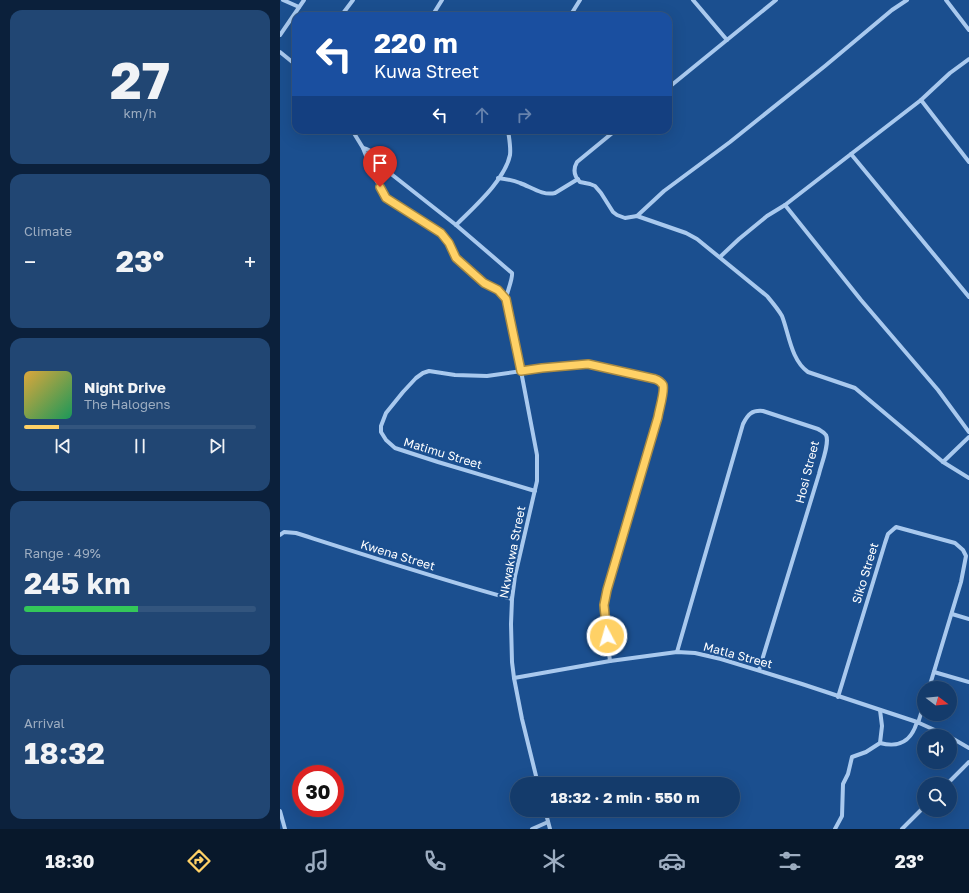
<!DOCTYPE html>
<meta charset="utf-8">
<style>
:root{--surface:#143b6b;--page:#214673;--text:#f1f3f6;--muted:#9dadc1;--line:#33557e;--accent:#ffd166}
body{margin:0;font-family:"Golos Text",sans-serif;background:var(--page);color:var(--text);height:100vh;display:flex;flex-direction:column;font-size:15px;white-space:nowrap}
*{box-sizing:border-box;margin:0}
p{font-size:13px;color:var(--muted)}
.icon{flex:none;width:22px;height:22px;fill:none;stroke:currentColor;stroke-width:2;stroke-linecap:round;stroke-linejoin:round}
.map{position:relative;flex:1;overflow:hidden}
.drawer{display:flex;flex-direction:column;gap:10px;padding:10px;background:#0b203b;width:280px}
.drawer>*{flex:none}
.top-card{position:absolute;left:12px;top:12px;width:380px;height:122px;border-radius:12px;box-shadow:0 4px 16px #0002,0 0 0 1px var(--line);background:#1a4fa0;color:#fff;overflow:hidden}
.needle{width:26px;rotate:106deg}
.controls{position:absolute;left:637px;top:681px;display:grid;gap:8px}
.controls a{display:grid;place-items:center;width:40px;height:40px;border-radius:50%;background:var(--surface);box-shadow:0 4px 16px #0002,0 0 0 1px var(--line);font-size:20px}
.speed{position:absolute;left:12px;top:765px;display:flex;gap:8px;font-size:20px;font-weight:700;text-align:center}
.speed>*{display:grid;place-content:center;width:52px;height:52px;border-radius:50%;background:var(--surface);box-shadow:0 4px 16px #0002,0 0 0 1px var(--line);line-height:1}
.speed .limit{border:6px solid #d22;background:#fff;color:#111}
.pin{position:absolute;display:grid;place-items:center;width:34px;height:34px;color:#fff;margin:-41px -17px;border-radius:50% 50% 50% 0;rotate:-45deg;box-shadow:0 0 4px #0007}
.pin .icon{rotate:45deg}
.me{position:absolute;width:44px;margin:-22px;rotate:354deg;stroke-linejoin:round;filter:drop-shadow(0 0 3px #0008)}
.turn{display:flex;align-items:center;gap:14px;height:84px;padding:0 16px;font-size:18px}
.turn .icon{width:52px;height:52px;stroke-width:2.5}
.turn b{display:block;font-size:28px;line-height:34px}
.lanes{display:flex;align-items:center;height:38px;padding:0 16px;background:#0003;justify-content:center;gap:20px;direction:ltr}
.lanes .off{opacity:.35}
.big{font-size:30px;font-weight:700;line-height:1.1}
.drawer .card{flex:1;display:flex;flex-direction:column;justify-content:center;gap:6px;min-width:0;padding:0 14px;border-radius:12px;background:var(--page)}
.drawer .dial{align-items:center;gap:0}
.dial b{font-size:52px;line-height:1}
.song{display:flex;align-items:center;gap:12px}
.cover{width:48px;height:48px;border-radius:6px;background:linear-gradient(135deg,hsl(40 70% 55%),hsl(150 70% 35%))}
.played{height:4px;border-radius:2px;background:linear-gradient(90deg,var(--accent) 15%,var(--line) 15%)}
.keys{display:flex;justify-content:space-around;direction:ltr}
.heat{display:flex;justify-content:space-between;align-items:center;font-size:22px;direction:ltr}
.charge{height:6px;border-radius:3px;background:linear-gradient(90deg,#34c759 49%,var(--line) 0)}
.trip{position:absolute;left:230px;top:777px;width:230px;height:40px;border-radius:20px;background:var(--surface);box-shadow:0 4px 16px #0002,0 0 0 1px var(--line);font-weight:700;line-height:40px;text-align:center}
.tabs{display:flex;height:64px;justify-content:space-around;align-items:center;background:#08182b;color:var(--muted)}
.tabs .icon{width:28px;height:28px}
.tabs .current{color:var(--accent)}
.tabs b{font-size:18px;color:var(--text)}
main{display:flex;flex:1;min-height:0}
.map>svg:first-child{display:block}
</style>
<main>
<section class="drawer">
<div class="card dial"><b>27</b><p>km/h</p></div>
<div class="card"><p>Climate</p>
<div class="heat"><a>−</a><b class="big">23°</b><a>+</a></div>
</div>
<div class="card">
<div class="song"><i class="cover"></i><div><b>Night Drive</b><p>The Halogens</p></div></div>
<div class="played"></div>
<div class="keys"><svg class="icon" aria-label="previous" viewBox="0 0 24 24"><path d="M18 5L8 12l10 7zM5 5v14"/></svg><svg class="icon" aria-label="pause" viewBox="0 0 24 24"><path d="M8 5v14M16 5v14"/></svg><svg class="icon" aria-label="next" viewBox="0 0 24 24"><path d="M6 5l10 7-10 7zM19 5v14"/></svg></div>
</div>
<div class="card"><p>Range · 49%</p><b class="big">245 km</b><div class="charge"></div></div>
<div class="card"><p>Arrival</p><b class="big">18:32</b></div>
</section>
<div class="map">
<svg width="689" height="829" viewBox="0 0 689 829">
<rect width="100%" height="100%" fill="#1b4f8f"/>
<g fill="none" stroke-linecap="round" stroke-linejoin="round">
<g stroke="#a9c9ee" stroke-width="4">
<path d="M3 0 19 7"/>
<path d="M413 0 447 40"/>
<path d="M666 0 689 30"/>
<path d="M61 16 73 0"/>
<path d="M152 16 162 0"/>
<path d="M290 16 300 0"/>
<path d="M0 35 24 0"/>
<path d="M0 52 16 65"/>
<path d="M388 88 496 0"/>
<path d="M641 100 670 73 689 59"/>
<path d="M72 130 83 148C93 150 97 158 101 166L176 225 232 273C233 278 227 292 226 299L241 371 257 455V481L235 576 232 599 231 624 232 662 234 678 242 719 258 784"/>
<path d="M336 130 297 162C293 169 294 176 300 182L310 184 315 186 321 193 333 212 337 215 345 218 357 216 406 233 417 239 487 296C492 302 498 309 502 316 509 334 511 360 528 372L575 388 663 462"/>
<path d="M83 148 94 176 106 198 161 233 169 243 176 258 205 283 218 290 226 299"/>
<path d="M571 154 641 100 689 162"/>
<path d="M218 178C226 179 233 180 240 183 251 187 263 196 275 193L298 179"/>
<path d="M505 205 581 300 658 390 689 432"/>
<path d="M357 216 384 191 450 142 545 66 612 10 627 0"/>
<path d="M176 225C194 207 225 180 230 155 231 147 229 138 228 130"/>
<path d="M440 257 459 239 487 216 505 205 571 154 689 297"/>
<path d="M689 437 663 462 689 478"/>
<path d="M255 491 158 462 115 448 106 440 101 432V426L106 413 123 392 136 378 143 373 149 371 175 375 207 376 262 368 308 364 362 375 378 380 383 385V389L378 417 327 590C322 614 327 637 330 661"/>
<path d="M0 535 4 532 16 533C88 556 159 579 232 599"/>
<path d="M672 614 689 619"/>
<path d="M397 652 463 424C468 414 472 410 483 411L538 429C541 431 544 432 546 435 550 443 541 465 539 474L479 670"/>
<path d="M654 672 689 682"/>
<path d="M234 678 330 661 397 652 415 653 441 659 522 684 637 722 668 736"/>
<path d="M558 697 605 543 608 534 616 527 675 543 683 550 686 556 681 582 649 688"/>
<path d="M638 723 644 704"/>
<path d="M670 737 689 748"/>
<path d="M600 743C619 748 631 742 637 722"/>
<path d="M667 784 689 762"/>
<path d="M265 810 270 829"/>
<path d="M0 811 5 829"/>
<path d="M252 829 268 822"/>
<path d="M555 829 562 816 563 784 568 774 572 757 586 752 600 743 602 726 600 710"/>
<path d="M622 829 644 807"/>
</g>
</g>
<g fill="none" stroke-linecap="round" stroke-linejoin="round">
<g stroke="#a68842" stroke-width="10">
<path id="route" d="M100 187 106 198 161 233 169 243 176 258 204 283 218 290 226 299 241 371 262 368 308 364 375 379C378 380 381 382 383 385 385 391 379 410 378 417L327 590 324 605 327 636"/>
</g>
<use href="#route" stroke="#ffd166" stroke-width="7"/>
</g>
<g text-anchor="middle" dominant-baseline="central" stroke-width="4" stroke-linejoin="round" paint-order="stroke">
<g font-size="12" fill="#fff" stroke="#1b4f8f">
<text transform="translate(163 453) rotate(17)">Matimu Street</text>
<text transform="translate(527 472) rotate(-76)">Hosi Street</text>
<text transform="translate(232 552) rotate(-79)">Nkwakwa Street</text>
<text transform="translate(118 555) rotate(17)">Kwena Street</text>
<text transform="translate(585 573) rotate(-73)">Siko Street</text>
<text transform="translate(458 655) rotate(15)">Matla Street</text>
</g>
</g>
</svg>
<div class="controls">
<a><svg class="needle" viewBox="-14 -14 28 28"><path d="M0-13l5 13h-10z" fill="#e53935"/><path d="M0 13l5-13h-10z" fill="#9dadc1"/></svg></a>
<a><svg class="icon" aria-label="sound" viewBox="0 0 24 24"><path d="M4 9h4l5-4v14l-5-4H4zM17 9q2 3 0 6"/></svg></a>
<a><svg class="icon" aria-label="search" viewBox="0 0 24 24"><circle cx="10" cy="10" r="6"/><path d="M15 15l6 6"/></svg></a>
</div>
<div class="speed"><div class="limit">30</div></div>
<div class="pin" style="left:100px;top:187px;background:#d93025"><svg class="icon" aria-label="arrive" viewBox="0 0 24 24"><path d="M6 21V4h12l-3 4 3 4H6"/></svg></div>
<svg class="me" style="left:327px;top:636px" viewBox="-20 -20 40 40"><circle r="17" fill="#ffd166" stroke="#fff" stroke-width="3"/><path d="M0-11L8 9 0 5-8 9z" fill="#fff"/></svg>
<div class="trip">18:32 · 2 min · 550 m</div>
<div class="top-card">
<div class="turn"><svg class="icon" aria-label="left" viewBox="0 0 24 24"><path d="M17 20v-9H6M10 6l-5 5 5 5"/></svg><div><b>220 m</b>Kuwa Street</div></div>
<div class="lanes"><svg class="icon" aria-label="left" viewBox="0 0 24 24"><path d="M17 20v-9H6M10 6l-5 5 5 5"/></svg><svg class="icon off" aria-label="ahead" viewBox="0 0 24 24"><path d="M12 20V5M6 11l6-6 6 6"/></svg><svg class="icon off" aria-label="right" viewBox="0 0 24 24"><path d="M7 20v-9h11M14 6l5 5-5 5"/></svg></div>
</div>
</div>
</main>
<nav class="tabs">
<b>18:30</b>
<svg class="icon current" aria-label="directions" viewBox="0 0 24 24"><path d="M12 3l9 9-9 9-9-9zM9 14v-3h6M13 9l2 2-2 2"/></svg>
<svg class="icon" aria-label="music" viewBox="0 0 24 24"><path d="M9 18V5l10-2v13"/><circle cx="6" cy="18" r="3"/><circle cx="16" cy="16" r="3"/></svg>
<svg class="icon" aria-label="phone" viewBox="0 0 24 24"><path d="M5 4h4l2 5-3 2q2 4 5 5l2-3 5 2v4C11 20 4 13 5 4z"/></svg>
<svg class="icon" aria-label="climate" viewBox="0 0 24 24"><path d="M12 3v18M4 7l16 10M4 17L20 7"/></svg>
<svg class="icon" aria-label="car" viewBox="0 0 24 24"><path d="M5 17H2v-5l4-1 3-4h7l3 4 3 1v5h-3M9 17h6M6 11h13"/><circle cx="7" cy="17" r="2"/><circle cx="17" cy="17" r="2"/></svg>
<svg class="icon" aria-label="filters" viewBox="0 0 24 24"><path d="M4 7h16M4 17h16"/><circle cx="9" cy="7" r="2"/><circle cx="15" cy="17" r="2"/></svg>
<b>23°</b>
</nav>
